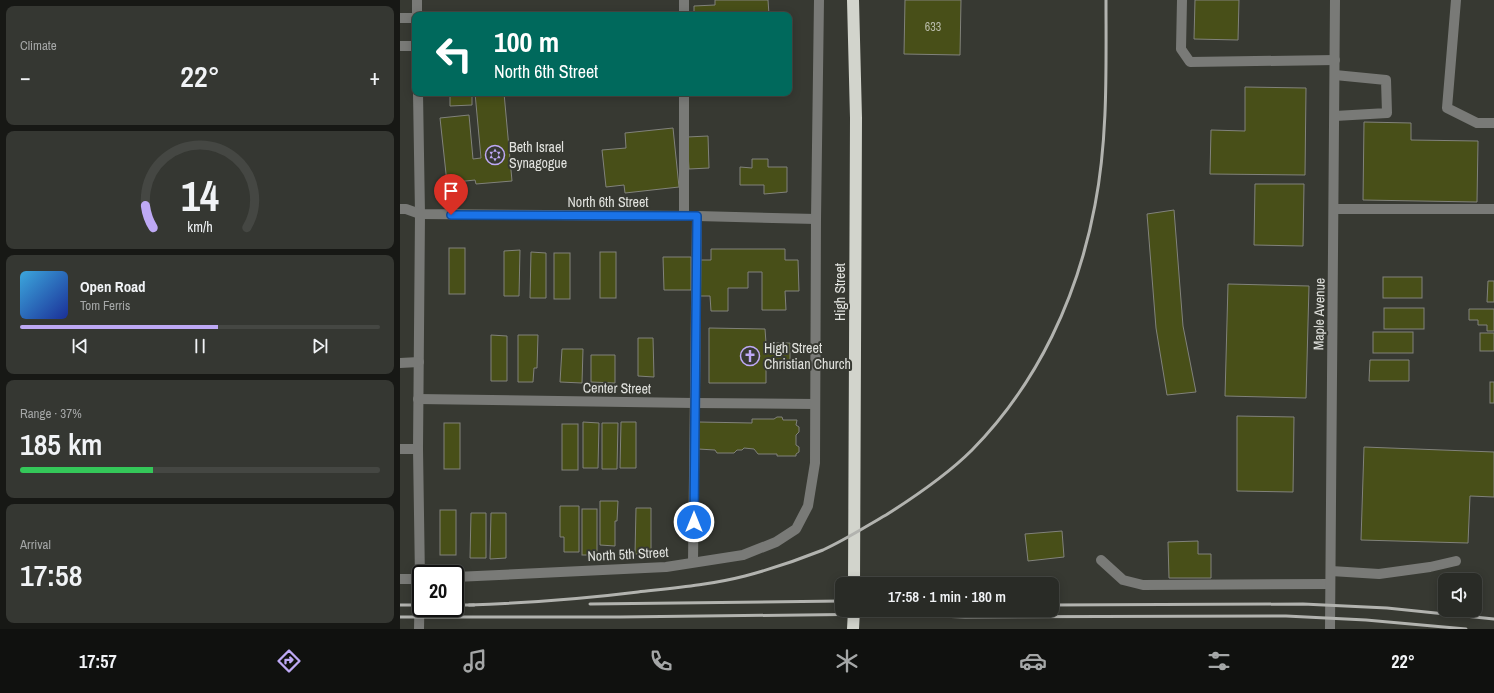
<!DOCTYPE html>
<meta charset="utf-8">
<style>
:root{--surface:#292b26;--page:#353732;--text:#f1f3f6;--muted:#a5a7a7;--line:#454743;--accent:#bea9f5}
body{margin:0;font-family:"Archivo Narrow",sans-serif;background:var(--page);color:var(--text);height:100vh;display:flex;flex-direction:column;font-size:15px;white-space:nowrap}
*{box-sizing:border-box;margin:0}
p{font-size:13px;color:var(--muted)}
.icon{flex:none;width:22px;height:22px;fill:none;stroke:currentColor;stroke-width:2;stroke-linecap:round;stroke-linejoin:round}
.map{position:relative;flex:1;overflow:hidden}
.side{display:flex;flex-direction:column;gap:6px;padding:6px;background:#171815;width:400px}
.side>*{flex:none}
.guide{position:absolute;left:12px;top:12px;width:380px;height:84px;border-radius:8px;box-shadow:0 2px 10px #0003,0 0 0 1px var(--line);background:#00695c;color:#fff;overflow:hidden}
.tools{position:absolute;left:1038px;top:573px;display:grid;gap:8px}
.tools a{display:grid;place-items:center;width:44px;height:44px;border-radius:8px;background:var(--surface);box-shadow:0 2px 10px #0003,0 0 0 1px var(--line);font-size:20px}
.speed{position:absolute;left:12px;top:565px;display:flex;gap:8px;font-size:20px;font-weight:700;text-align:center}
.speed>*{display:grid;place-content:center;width:52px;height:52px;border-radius:50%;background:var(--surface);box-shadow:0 2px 10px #0003,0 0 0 1px var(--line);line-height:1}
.speed .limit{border:2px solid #111;border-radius:6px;background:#fff;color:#111}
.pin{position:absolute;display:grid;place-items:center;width:34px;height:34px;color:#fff;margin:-41px -17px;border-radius:50% 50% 50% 0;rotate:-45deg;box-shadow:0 0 4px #0007}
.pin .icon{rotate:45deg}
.me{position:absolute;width:44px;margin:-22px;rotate:0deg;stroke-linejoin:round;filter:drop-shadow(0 0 3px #0008)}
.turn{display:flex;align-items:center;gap:14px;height:84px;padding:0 16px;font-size:18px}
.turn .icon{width:52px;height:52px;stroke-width:2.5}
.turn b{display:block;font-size:28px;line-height:34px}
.big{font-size:30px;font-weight:600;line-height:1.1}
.side .card{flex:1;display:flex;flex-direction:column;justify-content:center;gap:6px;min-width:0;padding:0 14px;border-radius:8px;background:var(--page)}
.side .dial{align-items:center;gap:0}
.dial svg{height:104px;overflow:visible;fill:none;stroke:var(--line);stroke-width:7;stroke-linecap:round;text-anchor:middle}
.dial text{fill:var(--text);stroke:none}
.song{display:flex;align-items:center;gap:12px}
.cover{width:48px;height:48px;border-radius:6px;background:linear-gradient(135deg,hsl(200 70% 55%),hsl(230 70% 35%))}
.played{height:4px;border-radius:2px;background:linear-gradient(90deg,var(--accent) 55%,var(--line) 55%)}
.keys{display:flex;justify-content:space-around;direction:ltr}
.heat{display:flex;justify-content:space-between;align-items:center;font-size:22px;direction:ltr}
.charge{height:6px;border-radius:3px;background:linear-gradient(90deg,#34c759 37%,var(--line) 0)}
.trip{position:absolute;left:435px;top:577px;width:224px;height:40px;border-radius:8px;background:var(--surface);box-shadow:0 2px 10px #0003,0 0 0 1px var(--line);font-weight:600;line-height:40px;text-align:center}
.dock{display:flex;height:64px;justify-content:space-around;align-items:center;background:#10110f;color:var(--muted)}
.dock .icon{width:28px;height:28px}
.dock .selected{color:var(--accent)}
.dock b{font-size:18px;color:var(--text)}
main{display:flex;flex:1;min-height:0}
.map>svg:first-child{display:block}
</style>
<main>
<section class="side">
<div class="card"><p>Climate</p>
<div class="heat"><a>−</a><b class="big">22°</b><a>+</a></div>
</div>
<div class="card dial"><svg viewBox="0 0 100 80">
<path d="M14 69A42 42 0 1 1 86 69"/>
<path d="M14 69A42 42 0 0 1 8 52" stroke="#bea9f5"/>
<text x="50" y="56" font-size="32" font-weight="700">14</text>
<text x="50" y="72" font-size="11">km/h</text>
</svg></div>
<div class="card">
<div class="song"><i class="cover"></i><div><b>Open Road</b><p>Tom Ferris</p></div></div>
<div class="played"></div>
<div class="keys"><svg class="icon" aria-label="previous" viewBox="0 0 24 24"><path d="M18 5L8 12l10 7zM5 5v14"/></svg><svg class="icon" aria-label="pause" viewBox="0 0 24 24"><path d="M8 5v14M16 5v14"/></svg><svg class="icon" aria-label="next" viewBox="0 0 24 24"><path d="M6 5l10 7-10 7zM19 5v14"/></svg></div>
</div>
<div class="card"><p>Range · 37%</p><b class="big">185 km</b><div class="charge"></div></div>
<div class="card"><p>Arrival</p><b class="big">17:58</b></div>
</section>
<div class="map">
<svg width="1094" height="629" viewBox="0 0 1094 629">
<rect width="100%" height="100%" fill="#373932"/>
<g fill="#484f18" stroke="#81827b">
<path d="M315 0H368L369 15H294V6L315 5Z"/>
<path d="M505 0H561L560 55 504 54Z"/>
<path d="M795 0H839L838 40 794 39Z"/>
<path d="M845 87 906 88 905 175 810 174 811 130 845 131Z"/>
<path d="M50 93H72V105L50 106Z"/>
<path d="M75 93H104L112 181 76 184 75 180 47 183 40 118 69 115 73 159 81 158Z"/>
<path d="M964 122 1011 123V140L1078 141 1077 202 963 200Z"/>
<path d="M273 128 279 187 225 193 224 185 206 187 202 150 226 148 225 133Z"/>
<path d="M308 136 309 168 289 169 287 137Z"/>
<path d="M352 159H368V167H387V192L364 194V185H340V167L352 168Z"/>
<path d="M855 184H904L903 246 854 245Z"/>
<path d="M774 210 783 326 796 392 767 395 756 328 747 214Z"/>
<rect x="49" y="248" width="16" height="46"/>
<path d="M311 249H385V260H398L399 291H385L386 310H362V272H348V288H328V311H311L310 296H300V260H311Z"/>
<path d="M120 250 119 296H104V251Z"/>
<path d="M131 252 146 253V298H130Z"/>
<rect x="200" y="252" width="16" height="46"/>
<rect x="154" y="253" width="16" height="46"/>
<path d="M263 257H291V290H264Z"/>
<rect x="983" y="277" width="39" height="21"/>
<path d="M1088 281H1094V302H1087Z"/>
<path d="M828 284 909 286 906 398 825 396Z"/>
<rect x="984" y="308" width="40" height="21"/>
<path d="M1069 309H1094V331H1087V325H1078V320H1069Z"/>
<path d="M309 328 365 329 366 343H390V368H366V383H309Z"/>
<rect x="973" y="332" width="40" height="21"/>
<rect x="1080" y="333" width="14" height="18"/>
<path d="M91 335 107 336V381H91Z"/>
<path d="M118 335H138L137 368H134L133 382H118Z"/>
<path d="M238 338H253L254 377 238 376Z"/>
<path d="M162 349H183L182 383 160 382Z"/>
<path d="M191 355H215V383L191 382Z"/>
<path d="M970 360H1009V381H969Z"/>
<rect x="1090" y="382" width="4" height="21"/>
<path d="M837 416 894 417 893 492 837 491Z"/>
<path d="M377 417H382L383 420H397L396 425 399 427V432L396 435V445L399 447V452L396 454V456H377V454H358L354 449 344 448 342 450H337L334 453H317L315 450 298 449 299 422 352 423V419H374Z"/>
<path d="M183 422 199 423 198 468H183Z"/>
<path d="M221 422H236V468H220Z"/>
<rect x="44" y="423" width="16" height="46"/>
<path d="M202 423H218L217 469H202Z"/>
<rect x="162" y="424" width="16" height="46"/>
<path d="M964 447 1094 452V497L1070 496 1068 543 961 540Z"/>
<path d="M200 501H218L217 521H215V546L200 545Z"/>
<path d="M160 506H179V552H164V537H160Z"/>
<path d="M236 508H251V554H235Z"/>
<rect x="182" y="509" width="15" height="46"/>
<rect x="40" y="510" width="16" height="45"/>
<path d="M71 513H86V558H70Z"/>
<path d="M91 513H106V558L90 559Z"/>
<path d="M662 531 664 557 628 561 625 534Z"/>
<path d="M798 541V554H811V578H769L768 542Z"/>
</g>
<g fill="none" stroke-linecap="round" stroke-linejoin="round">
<g stroke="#797a77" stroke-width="10">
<path d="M17 0V15"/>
<path d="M284 0V15"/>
<path d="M782 0 781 49 790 62 935 60"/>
<path d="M1056 0 1047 108 1077 123H1094"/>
<path d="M0 18H15"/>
<path d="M0 46H15"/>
<path d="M18 93 20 214 18 449 20 579 19 629"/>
<path d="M284 93V216"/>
<path d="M935 116 987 113 986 80 935 75"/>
<path d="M0 209H6L20 214 297 216 416 219"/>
<path d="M934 209H1094"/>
<path d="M0 363 19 362"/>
<path d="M18 399 294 403 415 404"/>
<path d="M0 449H18"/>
<path d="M701 560 723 580 743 585 930 584"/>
<path d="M293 562 297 216"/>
<path d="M931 571 979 574 1030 567 1056 561"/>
<path d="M55 577 266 567 343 555 376 542 396 529 408 506 415 463 416 219 419 0"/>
<path d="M0 579H21"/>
<path d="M930 629 935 0"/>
</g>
<g stroke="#d2d4cc" stroke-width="12">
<path d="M453 0 456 118 454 584"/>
<path d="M453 629 454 610"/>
</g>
<g stroke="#b2b3af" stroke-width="3">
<path d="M190 604 442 601"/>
<path d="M0 605H21"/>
<path d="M55 605H74"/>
<path d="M69 605C126 603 182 599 238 592 274 588 310 585 345 576 371 569 398 560 423 550 445 540 465 527 486 515 516 496 547 475 572 450 638 383 678 296 695 205 708 138 706 68 706 0"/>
<path d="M652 605 903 604 987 608 1094 619"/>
<path d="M0 617H220L483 614 565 617 886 616 966 620 1066 629"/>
</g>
</g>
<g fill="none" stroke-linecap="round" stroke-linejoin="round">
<g stroke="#114b97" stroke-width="10">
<path id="route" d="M51 215 297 216 294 522"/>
</g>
<use href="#route" stroke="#1a73e8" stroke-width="7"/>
</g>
<defs>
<g id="synagogue-ring" transform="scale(1)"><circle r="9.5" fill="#373932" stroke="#bea9f5" stroke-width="1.5"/><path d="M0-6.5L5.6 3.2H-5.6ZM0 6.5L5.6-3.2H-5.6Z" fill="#bea9f5"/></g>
<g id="church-ring" transform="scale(1)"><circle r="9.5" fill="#373932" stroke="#bea9f5" stroke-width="1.5"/><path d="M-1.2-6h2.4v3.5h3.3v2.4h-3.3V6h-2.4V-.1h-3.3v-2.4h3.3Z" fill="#bea9f5"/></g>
</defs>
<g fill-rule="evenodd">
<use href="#synagogue-ring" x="95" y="155"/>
<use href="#church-ring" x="350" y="356"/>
</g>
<g text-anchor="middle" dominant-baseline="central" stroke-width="4" stroke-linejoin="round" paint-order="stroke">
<g font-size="12" fill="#bbbdac">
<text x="533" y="27">633</text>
</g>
<g font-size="14" fill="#e1e2de" stroke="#373932" text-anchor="start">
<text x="109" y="147">Beth Israel<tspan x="109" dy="16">Synagogue</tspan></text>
<text x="364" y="348">High Street<tspan x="364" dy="16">Christian Church</tspan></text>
</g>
<g font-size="14" fill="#e1e2de" stroke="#373932">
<text x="208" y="202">North 6th Street</text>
<text transform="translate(440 292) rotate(-90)">High Street</text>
<text transform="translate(919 314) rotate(-89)">Maple Avenue</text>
<text transform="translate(217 388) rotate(1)">Center Street</text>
<text transform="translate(228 554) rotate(-3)">North 5th Street</text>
</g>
</g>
</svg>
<div class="tools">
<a><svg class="icon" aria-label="sound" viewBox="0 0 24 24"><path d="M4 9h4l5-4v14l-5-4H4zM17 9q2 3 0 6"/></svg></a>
</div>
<div class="speed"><div class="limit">20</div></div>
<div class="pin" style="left:51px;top:215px;background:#d93025"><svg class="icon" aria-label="arrive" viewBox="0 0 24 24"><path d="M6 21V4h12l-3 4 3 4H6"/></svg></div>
<svg class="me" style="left:294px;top:522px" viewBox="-20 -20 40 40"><circle r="17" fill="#1a73e8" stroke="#fff" stroke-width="3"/><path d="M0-11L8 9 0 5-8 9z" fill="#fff"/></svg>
<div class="trip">17:58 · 1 min · 180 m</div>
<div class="guide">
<div class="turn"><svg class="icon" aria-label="left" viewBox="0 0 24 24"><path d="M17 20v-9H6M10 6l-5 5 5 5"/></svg><div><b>100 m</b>North 6th Street</div></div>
</div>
</div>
</main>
<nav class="dock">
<b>17:57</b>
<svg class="icon selected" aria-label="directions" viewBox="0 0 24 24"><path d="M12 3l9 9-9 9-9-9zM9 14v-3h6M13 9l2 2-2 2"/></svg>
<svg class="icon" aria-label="music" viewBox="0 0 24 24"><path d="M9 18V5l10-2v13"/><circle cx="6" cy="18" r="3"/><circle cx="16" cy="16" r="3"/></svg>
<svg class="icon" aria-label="phone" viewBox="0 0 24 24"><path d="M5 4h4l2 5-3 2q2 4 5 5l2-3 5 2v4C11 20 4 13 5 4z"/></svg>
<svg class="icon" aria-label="climate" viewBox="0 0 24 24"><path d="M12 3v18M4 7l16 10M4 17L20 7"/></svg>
<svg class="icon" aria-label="car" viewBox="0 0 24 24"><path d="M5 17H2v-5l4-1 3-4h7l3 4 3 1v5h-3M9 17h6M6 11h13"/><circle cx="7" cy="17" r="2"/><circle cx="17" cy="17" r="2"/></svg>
<svg class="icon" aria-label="filters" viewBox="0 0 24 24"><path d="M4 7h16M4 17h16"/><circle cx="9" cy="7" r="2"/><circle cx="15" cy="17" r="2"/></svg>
<b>22°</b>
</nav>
